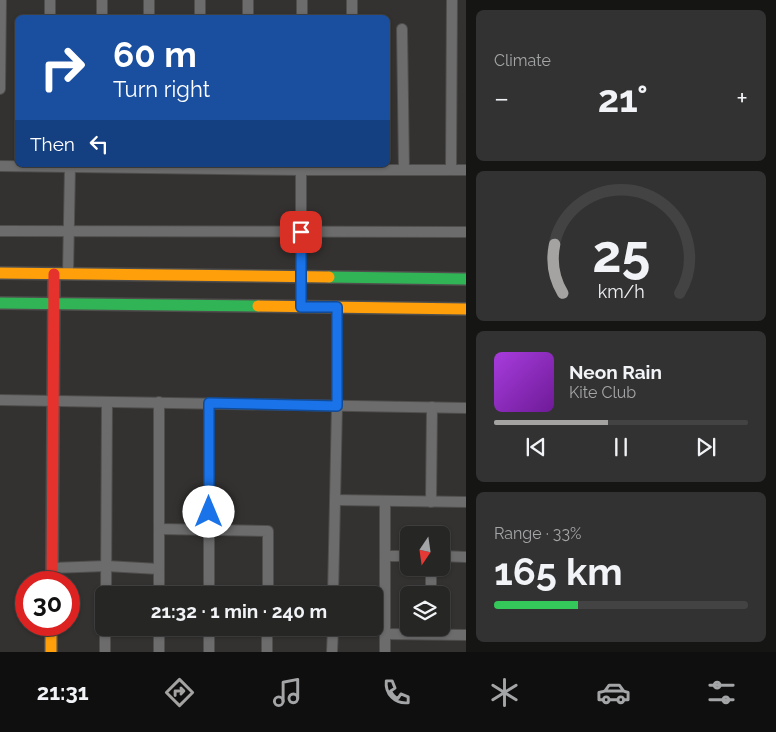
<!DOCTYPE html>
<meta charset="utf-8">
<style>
:root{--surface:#262625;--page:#323232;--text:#f1f3f6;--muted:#a4a5a7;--line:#424342;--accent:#a5a3a2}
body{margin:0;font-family:Raleway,sans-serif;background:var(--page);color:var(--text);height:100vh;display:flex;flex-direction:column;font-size:19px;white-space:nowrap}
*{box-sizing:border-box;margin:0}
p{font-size:16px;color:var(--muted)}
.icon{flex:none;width:28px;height:28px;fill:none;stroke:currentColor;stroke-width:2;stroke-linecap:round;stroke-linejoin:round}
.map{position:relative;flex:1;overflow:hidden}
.panel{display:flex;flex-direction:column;gap:10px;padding:10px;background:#151514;width:310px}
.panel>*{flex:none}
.top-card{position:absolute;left:15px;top:15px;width:375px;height:152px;border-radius:8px;box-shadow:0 1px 4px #0004,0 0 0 1px var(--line);background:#1a4fa0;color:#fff;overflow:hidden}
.needle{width:32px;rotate:193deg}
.buttons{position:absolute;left:400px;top:526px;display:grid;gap:10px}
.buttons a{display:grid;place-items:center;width:50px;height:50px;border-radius:8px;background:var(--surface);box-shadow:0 1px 4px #0004,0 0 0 1px var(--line);font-size:25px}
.speed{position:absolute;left:15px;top:571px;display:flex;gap:10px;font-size:25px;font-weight:700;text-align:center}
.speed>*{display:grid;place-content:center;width:65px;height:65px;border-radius:50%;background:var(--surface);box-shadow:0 1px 4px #0004,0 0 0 1px var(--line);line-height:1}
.speed .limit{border:8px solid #d22;background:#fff;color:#111}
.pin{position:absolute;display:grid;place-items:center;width:42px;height:42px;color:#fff;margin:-21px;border-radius:10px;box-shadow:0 2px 8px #0006}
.me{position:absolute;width:55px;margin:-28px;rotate:0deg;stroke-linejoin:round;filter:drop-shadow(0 0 4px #0008)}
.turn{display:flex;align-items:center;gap:18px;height:105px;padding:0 15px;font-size:22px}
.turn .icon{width:65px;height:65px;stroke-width:2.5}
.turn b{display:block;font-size:35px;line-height:42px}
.then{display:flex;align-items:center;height:48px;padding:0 15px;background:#0003;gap:10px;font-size:19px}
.big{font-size:38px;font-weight:700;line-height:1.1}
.panel .card{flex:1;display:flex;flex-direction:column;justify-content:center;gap:8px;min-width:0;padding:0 18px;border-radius:8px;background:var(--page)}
.panel .dial{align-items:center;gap:0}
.dial svg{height:130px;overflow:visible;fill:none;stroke:var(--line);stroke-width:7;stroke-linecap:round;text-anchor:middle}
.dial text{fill:var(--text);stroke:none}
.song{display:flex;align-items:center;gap:15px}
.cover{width:60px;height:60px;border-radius:8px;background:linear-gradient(135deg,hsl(280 70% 55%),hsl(280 70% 35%))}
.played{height:5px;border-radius:2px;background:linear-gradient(90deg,var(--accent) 45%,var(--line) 45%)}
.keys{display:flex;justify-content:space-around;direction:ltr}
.heat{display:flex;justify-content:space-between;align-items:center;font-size:28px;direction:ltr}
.charge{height:8px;border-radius:4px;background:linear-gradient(90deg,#34c759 33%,var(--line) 0)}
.trip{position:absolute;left:95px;top:586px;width:288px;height:50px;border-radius:8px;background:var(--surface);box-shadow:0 1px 4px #0004,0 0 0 1px var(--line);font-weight:700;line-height:50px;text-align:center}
.menu{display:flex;height:80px;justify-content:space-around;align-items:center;background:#0f0f0f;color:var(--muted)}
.menu .icon{width:35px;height:35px}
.menu .active{color:var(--accent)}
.menu b{font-size:22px;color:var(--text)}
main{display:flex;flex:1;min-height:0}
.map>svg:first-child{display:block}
</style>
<main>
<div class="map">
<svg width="466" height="652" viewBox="0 0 466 652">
<rect width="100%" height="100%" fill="#333231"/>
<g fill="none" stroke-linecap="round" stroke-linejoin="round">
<g stroke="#4f4e4d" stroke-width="12">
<g id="street">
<path d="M149 0V18"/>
<path d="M200 0V18"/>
<path d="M248 0V18"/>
<path d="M50 18V0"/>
<path d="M102 18V0"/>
<path d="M302 18V0"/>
<path d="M352 18V0"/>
<path d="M402 29 404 170"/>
<path d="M0 89 1 0"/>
<path d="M0 166 301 170H466"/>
<path d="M451 170 452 0"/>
<path d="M0 231 466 232"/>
<path d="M68 274 70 167"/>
<path d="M301 307V165"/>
<path d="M0 400 466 408"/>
<path d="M159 402V595"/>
<path d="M335 500 466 502"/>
<path d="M385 501V652"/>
<path d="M431 502 432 407"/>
<path d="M159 529 268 531V595"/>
<path d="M385 556H409"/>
<path d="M441 556 466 557"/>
<path d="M52 568 106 566 159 569"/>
<path d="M431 568V595"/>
<path d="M106 595 107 402"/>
<path d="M209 595V403"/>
<path d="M333 595 337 406V307"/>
<path d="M159 628V652"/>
<path d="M385 634 466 635"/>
<path d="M105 652V628"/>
<path d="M209 652V628"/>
<path d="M267 652V628"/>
<path d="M332 652 333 628"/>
</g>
</g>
<g stroke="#4f4e4d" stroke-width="14">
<g id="fast">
<path d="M329 277 466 279"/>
<path d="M0 303 258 306"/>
</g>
</g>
<g stroke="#4f4e4d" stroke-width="14">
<g id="slow">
<path d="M0 273 329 277"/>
<path d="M258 306 466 309"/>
<path d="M51 625V652"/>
</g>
</g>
<g stroke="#4f4e4d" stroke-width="14">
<path id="jam" d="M52 582 54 274"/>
</g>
<use href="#street" stroke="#6d6c6c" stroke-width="10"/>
<use href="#fast" stroke="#30b455" stroke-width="11"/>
<use href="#slow" stroke="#ff9f0a" stroke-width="11"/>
<use href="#jam" stroke="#e5322d" stroke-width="11"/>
</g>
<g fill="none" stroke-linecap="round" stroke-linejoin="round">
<g stroke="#114b97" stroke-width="12">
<path id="route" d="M209 512V403L337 406V307H301V232"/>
</g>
<use href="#route" stroke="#1a73e8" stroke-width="9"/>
</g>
</svg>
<div class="buttons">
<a><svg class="needle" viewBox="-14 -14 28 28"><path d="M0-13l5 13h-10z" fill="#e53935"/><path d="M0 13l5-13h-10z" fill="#a4a5a7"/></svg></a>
<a><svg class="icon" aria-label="layers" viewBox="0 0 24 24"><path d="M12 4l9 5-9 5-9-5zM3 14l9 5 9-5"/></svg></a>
</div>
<div class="speed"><div class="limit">30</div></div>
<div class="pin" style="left:301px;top:232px;background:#d93025"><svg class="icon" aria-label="arrive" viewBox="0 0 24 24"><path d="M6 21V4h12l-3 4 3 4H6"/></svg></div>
<svg class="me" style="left:209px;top:512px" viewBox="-20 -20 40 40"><circle r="19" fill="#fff"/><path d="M0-13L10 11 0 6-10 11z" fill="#1a73e8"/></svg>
<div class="trip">21:32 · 1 min · 240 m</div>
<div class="top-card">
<div class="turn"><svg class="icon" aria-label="right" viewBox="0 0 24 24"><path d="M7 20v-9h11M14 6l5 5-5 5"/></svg><div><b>60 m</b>Turn right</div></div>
<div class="then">Then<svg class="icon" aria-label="left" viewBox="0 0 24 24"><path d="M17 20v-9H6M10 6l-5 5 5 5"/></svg></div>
</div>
</div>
<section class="panel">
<div class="card"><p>Climate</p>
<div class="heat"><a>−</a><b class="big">21°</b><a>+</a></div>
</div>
<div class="card dial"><svg viewBox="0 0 100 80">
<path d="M14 69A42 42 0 1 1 86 69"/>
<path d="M14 69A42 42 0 0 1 9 39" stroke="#a5a3a2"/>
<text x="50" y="56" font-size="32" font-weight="700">25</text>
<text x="50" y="72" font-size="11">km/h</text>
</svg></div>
<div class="card">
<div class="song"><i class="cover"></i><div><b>Neon Rain</b><p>Kite Club</p></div></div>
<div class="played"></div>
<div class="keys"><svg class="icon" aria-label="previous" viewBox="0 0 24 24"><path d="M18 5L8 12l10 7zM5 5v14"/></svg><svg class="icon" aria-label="pause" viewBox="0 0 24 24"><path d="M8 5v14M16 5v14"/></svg><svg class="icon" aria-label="next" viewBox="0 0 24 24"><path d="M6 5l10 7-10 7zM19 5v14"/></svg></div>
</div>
<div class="card"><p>Range · 33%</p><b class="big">165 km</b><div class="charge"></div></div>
</section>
</main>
<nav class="menu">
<b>21:31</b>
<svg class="icon active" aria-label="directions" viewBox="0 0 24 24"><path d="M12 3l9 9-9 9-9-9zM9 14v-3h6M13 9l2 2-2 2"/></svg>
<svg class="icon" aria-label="music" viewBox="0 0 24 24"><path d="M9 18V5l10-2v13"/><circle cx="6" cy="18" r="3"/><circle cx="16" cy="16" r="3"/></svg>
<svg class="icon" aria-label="phone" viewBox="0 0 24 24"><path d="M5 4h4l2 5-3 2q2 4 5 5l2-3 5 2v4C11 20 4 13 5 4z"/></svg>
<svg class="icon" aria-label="climate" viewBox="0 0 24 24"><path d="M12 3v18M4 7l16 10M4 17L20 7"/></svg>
<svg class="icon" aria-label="car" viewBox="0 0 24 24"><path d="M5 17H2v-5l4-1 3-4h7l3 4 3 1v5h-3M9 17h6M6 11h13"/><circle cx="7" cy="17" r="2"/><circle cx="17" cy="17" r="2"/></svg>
<svg class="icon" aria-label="filters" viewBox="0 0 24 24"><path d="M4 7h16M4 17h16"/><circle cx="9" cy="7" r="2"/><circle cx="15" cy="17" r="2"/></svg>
</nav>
